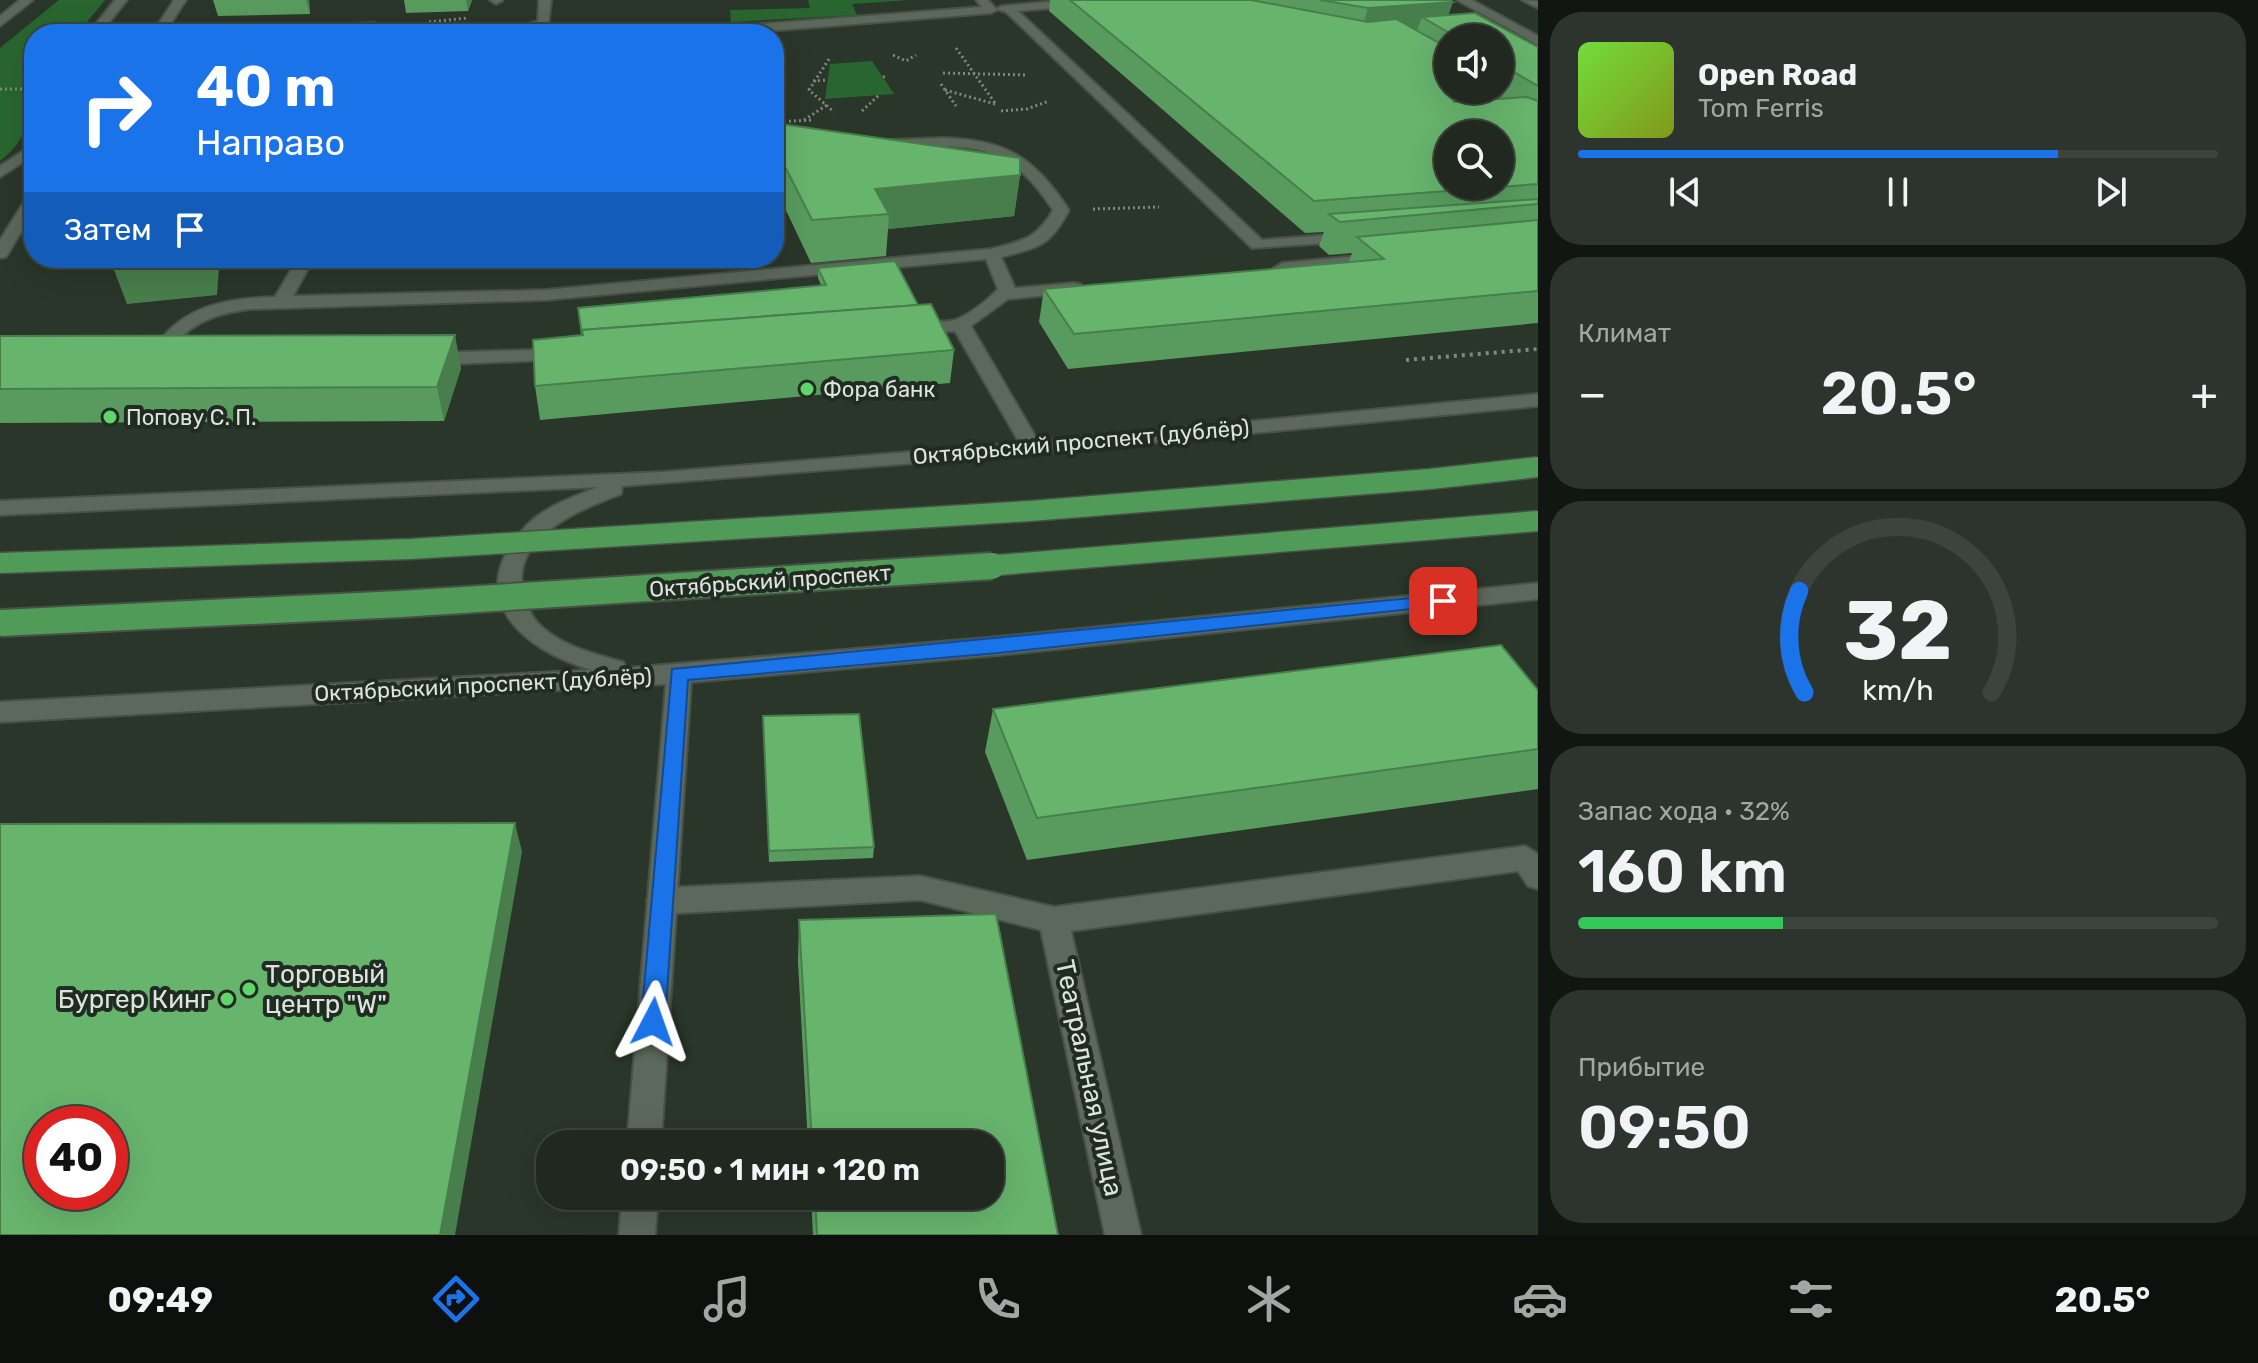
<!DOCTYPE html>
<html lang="ru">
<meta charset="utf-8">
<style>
:root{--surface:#202820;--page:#2d342d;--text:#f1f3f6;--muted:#a2a6a5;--line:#3d443e;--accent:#1a73e8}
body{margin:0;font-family:Rubik,sans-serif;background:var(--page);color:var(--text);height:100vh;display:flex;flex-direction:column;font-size:30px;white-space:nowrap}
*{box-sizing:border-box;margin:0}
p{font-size:26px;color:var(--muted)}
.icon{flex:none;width:44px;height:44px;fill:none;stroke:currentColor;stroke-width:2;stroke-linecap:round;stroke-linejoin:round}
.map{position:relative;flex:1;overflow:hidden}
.side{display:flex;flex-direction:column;gap:12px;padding:12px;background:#121612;width:720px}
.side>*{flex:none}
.banner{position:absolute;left:24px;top:24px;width:760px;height:244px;border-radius:32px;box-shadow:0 8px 32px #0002,0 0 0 2px var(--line);background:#1a73e8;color:#fff;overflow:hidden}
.fabs{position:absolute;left:1434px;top:24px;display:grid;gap:16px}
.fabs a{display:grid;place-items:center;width:80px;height:80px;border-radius:50%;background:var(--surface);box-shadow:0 8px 32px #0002,0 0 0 2px var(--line);font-size:40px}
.speed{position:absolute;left:24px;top:1106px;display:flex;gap:16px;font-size:40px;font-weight:700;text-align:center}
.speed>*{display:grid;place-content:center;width:104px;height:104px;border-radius:50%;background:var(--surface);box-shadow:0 8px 32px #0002,0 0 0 2px var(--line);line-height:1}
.speed .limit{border:12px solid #d22;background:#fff;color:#111}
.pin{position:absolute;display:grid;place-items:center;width:68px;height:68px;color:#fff;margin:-34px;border-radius:16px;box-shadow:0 4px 12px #0006}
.me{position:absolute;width:88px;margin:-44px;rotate:4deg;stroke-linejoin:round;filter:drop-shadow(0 0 6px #0008)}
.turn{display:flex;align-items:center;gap:28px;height:168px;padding:0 40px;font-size:36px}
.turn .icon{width:104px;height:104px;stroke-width:2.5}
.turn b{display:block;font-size:56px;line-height:68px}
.then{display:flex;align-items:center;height:76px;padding:0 40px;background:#0003;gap:16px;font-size:30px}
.big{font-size:60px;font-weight:600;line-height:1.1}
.side .widget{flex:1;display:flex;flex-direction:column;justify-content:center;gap:12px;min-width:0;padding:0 28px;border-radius:32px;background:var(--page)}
.side .dial{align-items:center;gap:0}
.dial svg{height:208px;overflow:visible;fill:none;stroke:var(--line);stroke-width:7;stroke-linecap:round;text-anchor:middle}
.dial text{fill:var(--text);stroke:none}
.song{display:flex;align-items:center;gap:24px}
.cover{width:96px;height:96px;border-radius:12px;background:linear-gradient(135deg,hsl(100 70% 55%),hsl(70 70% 35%))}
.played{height:8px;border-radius:4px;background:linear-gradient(90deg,var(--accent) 75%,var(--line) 75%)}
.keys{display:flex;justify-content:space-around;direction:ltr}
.heat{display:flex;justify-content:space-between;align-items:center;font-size:44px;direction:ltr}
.charge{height:12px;border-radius:6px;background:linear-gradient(90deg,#34c759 32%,var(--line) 0)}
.trip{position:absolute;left:536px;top:1130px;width:468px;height:80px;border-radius:32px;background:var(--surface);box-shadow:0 8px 32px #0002,0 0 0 2px var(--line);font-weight:600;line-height:80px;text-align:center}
.tab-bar{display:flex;height:128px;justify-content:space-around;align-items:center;background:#0d100d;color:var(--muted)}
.tab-bar .icon{width:56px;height:56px}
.tab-bar .current{color:var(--accent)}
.tab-bar b{font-size:36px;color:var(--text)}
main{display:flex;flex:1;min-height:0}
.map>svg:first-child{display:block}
</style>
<main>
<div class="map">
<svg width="1538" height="1235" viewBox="0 0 1538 1235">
<rect width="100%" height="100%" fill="#2a362a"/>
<g fill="#29662f">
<path d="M59 0H105L77 34H34C34 80 42 130 0 161V48Z"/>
<path d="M808 0H910L852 4 857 15 731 22 730 10 810 8Z"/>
<path d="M872 61 894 94 825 99 830 64Z"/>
</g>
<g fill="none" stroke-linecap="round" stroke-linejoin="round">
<g stroke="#475148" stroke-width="4">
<g id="lane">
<path d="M490 0H502V1L496 4Z"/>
<path d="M539 0H551L548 26 516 34H496L538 21Z"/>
<path d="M976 0H988L997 10 991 13 731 34H685L691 30 723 27 982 7Z"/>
<path d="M1067 0H1114L1108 3 1018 11 1262 240 1352 233 1360 238 1358 241 1252 248 1006 12 996 9 1002 6Z"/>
<path d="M374 23 399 34 373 31 247 34 253 30Z"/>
<path d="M943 138C1008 140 1033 157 1069 210 1050 246 1040 247 1001 257L1015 288 1074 283 1080 284 1083 288 1080 292 1008 299 971 326 1042 448 1039 452H1025L955 331 912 333 903 328C916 315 941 326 958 319 972 312 988 300 998 289L986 259 545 300 250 309C221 313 195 320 176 343L178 351 189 360 187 364H173L160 354 158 343C186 305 230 298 275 297L298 258H314L293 296 545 290 991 249C1022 241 1037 239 1053 210 1005 136 967 146 888 148L881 144 888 140Z"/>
<path d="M1380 254 1388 259 1386 263 1282 273 1274 268 1282 263Z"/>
<path d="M564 349 571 351 573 355 571 359 429 365 420 359 429 353Z"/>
<path d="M1525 846 1538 854V889L1528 886 1518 871 1071 931 1141 1235H1105L1041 930 920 900 662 914 651 910 647 901 651 892 662 888 920 876 1054 907Z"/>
</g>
</g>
<g stroke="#475148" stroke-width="4">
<g id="street">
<path d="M174 0H186L164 34H152Z"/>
<path d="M1522 0 1538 1V8Z"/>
<path d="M34 192V210L6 257 0 258V240L29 194Z"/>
</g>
</g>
<g stroke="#475148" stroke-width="4">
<g id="secondary">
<path d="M20 0H33L0 26V16Z"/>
<path d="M115 0H127L100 34H88Z"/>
<path d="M1457 0H1472L1538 36V45Z"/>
<path d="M34 144V155L0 177V166Z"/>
<path d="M1538 394V406L1032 454 622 486 621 494C582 509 511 536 523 590 526 605 531 618 543 628 565 647 595 654 623 662L626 668 998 637 1538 583V599L998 655 691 682 661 1144H627L666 684 0 722V702L592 670C520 649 460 596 527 525 546 506 573 497 598 487L0 515V501L663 472 1032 442Z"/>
<path d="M622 1196H658L655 1235H619Z"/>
</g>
</g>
<g stroke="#7e887e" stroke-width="3" stroke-dasharray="2 3" stroke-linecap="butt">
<path d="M429 22 467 18"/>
<path d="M956 48 995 103"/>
<path d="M893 55 906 61 916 55"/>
<path d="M829 59 809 90 834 112"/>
<path d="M943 73 1026 75"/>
<path d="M883 77 888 76"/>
<path d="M813 81 828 80"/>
<path d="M941 84 956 106"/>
<path d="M0 89H34"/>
<path d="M945 90 995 104"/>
<path d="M862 111 879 95"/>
<path d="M1001 111 1027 109 1049 101"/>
<path d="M804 120 827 105"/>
<path d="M774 122 812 120"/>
<path d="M1093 209 1159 207"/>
</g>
<path stroke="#7e887e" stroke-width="4" stroke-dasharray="3 5" stroke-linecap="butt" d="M1406 360 1538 349"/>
<use href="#lane" fill="#5b685b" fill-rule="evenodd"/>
<use href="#street" fill="#5b685b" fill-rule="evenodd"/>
<use href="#secondary" fill="#5b685b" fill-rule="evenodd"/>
<g stroke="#475148" stroke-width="23" stroke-linecap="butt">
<g id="primary-bridge-far1">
<path d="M0 563 410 549 1030 511 1430 479 1538 467"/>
<path d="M961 568 1538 521"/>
</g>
</g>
<g stroke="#475148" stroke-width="30" stroke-linecap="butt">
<path id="primary-bridge" d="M0 623 400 604 992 566"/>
</g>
<use href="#primary-bridge-far1" stroke="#519b59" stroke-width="20"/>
<use href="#primary-bridge" stroke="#519b59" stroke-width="26"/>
</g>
<g fill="#599b5e" fill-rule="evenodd">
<path d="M213 0H309L310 14 218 16Z"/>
<path d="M404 0H472L468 11 406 13Z"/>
<path d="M1050 0H1450L1448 15 1538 47V323L1068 369 1039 322 1044 289 1349 262 1352 253 1329 255 1319 246 1324 232 1305 233 1049 11ZM1448 38H1500V90H1448Z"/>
<path d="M774 123 1020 175 1014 216 888 229 886 256 811 263 774 185Z"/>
<path d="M818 268 918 305 954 350 950 383 540 420 535 386 582 336 821 285 818 278Z"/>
<path d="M0 336 461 368 444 421 0 423Z"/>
<path d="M1538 690V789L1027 860 985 752 993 709Z"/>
<path d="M763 716 874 847 873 858 769 862Z"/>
<path d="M996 914 1058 1235H813L811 1196H990V1144H808L798 962 799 920Z"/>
</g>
<g fill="#487e4c">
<path d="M306 0H309L310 14Z"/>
<path d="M466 0H472L468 11Z"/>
<path d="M1453 2 1444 28 1422 17 1417 30 1360 35 1368 8Z"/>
<path d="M1500 85H1507L1495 114 1447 118 1451 93 1456 90H1500Z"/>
<path d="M1020 175 1014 216 888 229 889 214 875 189Z"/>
<path d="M155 258H235V265L219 267 217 295 127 304 111 262Z"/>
<path d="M455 335 461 368 444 421 437 387Z"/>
<path d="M515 823 522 852 455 1235H440Z"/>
</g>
<g fill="#67b46d" stroke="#487e4c" stroke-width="2" fill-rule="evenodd">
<path d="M1070 0H1251L1368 22 1396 19 1448 48V90H1456L1451 93 1454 102 1527 97 1538 101V184L1314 201ZM1448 134H1500V186H1448Z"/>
<path d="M1320 0H1450L1453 2 1368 8Z"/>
<path d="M1475 13 1538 47V86L1500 64V38H1458L1422 17Z"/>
<path d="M774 123 1020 158V175L875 189 889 214 812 220 774 145Z"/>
<path d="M1538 199V204L1340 222 1329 214Z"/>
<path d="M1538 220V291L1074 334 1044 289 1384 259 1357 237Z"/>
<path d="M112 258H155L111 262Z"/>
<path d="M895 261 918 305 582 330V335L578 308 826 285 818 268Z"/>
<path d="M931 304 954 350 535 386 533 340 583 335 582 330Z"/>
<path d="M455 335 437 387 0 389V336Z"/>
<path d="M1501 645 1538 690V749L1037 818 993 709Z"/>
<path d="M859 714 874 847 769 851 763 716Z"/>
<path d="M515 823 440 1235H0V824ZM42 1124H110V1192H42Z"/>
<path d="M996 914 1058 1235H817L815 1196H990V1144H812L799 920Z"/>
</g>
<path fill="#1a73e8" stroke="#114b97" stroke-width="2" d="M1443 595 1452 601 1449 605 998 653 688 680 665 1022 662 1030 653 1033 645 1030 641 1022 672 669Z"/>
<g fill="#5fd56b" stroke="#202c21" stroke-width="3">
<circle cx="807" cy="389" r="8"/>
<circle cx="110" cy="417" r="8"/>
<circle cx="249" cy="989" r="8"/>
<circle cx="227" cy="999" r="8"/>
</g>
<g text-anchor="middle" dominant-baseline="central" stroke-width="8" stroke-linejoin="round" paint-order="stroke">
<g font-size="22" fill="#dde4dd" stroke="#202c21" text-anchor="start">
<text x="823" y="389">Фора банк</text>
<text x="126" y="417">Попову С. П.</text>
</g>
<g font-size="22" fill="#dde4dd" stroke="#202c21">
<text transform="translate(1081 442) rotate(-5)">Октябрьский проспект (дублёр)</text>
<text transform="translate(770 581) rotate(-4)">Октябрьский проспект</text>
<text transform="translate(483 685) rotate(-3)">Октябрьский проспект (дублёр)</text>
</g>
<g font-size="26" fill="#dde4dd" stroke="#202c21" text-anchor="start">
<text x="265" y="974">Торговый<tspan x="265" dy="30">центр "W"</tspan></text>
<text x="211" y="999" text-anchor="end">Бургер Кинг</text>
</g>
<g font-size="26" fill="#dde4dd" stroke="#202c21">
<text transform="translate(1089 1078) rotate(78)">Театральная улица</text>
</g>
</g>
</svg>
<div class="fabs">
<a><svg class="icon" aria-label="sound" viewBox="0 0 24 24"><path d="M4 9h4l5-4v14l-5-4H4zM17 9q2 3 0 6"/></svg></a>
<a><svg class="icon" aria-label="search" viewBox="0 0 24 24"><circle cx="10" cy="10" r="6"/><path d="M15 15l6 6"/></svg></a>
</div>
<div class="speed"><div class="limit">40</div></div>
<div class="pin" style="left:1443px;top:601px;background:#d93025"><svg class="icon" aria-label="arrive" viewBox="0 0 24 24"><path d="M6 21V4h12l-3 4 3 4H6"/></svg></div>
<svg class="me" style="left:653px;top:1022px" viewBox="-20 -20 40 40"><path d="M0-17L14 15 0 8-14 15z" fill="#1a73e8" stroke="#fff" stroke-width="4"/></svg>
<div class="trip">09:50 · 1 мин · 120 m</div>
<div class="banner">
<div class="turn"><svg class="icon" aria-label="right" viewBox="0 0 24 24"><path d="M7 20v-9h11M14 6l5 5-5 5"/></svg><div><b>40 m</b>Направо</div></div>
<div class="then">Затем<svg class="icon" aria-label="arrive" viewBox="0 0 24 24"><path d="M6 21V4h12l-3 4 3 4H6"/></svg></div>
</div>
</div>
<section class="side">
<div class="widget">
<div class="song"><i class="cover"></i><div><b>Open Road</b><p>Tom Ferris</p></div></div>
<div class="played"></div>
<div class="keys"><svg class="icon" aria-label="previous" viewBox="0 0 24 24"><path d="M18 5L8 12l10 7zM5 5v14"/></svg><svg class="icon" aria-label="pause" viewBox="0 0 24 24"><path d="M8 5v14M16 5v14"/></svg><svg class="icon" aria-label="next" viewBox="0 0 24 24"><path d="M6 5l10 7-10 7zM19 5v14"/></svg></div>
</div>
<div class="widget"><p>Климат</p>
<div class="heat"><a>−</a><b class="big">20.5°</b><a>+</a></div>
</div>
<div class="widget dial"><svg viewBox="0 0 100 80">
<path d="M14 69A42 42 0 1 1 86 69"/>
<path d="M14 69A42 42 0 0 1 12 30" stroke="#1a73e8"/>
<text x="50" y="56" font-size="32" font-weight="700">32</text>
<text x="50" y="72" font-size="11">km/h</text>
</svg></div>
<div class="widget"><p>Запас хода · 32%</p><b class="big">160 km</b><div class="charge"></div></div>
<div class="widget"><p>Прибытие</p><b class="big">09:50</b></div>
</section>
</main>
<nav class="tab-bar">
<b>09:49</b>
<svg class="icon current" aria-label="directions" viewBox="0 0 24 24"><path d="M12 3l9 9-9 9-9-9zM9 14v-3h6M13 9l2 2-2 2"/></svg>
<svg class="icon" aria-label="music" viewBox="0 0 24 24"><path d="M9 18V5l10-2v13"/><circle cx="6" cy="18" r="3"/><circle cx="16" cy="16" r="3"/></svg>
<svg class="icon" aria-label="phone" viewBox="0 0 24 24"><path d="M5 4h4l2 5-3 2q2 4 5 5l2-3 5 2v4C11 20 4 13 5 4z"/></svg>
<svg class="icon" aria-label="climate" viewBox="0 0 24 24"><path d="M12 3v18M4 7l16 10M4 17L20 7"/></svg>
<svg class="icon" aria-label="car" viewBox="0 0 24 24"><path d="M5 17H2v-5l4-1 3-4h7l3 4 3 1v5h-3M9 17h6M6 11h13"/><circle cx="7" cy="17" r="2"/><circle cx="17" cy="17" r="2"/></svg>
<svg class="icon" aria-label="filters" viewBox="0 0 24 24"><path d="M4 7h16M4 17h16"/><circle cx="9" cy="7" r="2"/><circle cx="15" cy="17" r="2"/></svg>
<b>20.5°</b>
</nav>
